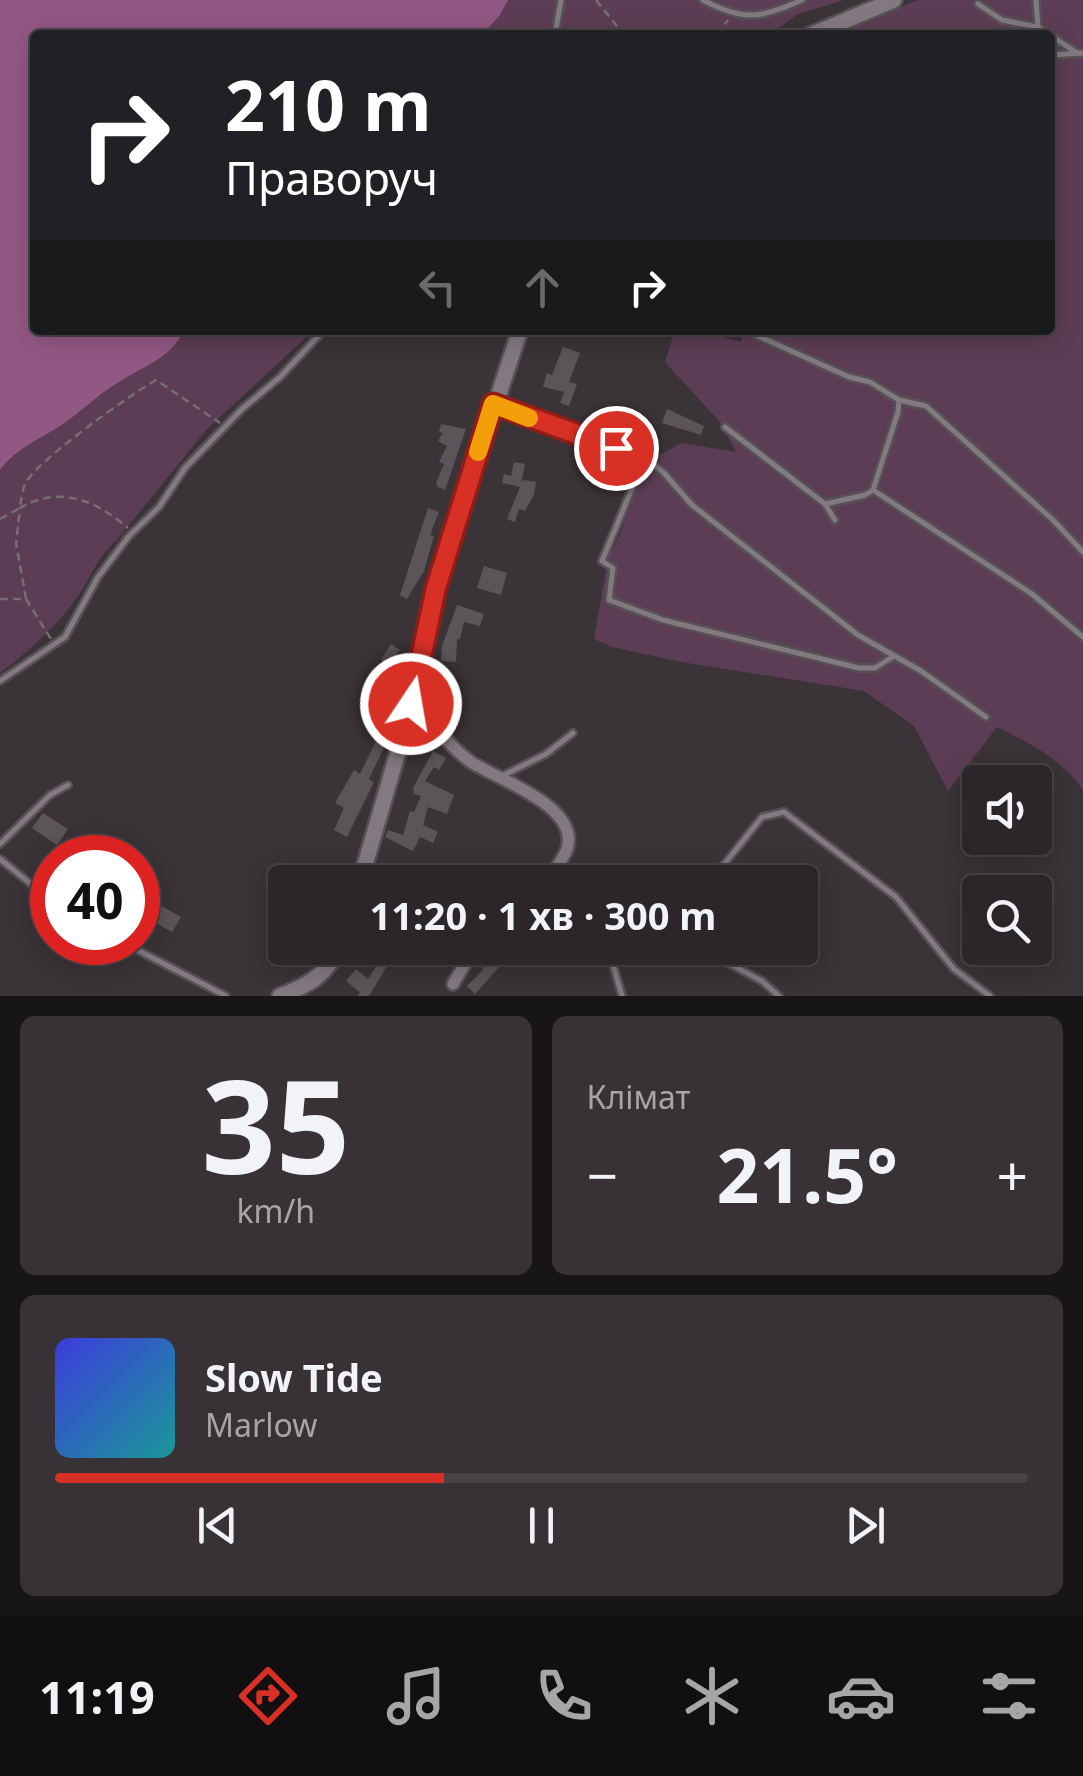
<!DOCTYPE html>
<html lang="uk">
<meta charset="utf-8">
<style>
:root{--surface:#2c262a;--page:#383236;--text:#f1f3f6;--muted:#a6a5a8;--line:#484347;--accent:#d93025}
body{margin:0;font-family:"Noto Sans",sans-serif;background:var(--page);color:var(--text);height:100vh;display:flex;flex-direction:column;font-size:38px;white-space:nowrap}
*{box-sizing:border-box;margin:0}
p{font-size:32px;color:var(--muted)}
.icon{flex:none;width:55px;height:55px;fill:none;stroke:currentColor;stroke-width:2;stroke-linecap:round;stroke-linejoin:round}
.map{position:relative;height:996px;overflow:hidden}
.details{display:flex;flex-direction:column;gap:20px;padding:20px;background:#181517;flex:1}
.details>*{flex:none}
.hud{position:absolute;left:30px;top:30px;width:1025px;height:305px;border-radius:10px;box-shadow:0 5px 25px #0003,0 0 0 2px var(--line);background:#202124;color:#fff;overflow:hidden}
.controls{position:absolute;left:962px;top:765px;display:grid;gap:20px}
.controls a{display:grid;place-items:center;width:90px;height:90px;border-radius:10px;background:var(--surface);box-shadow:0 5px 25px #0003,0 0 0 2px var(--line);font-size:50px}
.speed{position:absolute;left:30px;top:835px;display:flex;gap:20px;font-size:50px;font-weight:700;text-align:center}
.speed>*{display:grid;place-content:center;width:130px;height:130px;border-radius:50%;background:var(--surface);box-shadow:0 5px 25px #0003,0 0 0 2px var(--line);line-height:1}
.speed .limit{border:15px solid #d22;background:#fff;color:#111}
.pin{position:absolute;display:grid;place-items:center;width:85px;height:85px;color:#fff;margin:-42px;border:5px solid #fff;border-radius:50%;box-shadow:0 2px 10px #0007}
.me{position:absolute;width:110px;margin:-55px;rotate:12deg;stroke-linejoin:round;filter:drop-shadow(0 0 8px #0008)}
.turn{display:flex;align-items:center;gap:35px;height:210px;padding:0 30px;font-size:45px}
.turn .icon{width:130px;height:130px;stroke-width:2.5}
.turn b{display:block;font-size:70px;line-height:85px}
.lanes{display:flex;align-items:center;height:95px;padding:0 30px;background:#0003;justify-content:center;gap:50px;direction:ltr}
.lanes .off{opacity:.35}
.big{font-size:75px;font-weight:700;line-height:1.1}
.details .card{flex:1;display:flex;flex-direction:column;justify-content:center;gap:15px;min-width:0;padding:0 35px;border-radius:15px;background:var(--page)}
.details .dial{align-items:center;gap:0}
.dial b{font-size:130px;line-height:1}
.song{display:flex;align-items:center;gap:30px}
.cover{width:120px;height:120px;border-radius:15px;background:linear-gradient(135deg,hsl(240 70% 55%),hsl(180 70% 35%))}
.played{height:10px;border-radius:5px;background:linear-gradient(90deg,var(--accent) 40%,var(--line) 40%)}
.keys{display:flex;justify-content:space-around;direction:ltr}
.heat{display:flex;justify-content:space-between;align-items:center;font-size:55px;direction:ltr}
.details .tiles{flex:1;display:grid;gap:20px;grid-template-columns:1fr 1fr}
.card:last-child{grid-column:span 2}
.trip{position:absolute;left:268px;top:865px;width:550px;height:100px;border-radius:10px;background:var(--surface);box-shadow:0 5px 25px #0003,0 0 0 2px var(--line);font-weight:700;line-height:100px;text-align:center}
.dock{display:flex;height:160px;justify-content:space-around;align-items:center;background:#120f11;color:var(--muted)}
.dock .icon{width:70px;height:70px}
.dock .selected{color:var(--accent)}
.dock b{font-size:45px;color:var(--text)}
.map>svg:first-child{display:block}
</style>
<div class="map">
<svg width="1083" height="996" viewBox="0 0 1083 996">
<rect width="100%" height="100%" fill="#3a3338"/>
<g fill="#5d3d55">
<path d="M508 0H844L798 14 769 35H482L500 15Z"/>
<path d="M918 0H1083V790C1062 759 1029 743 997 727L948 791 914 726 864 691 681 662 612 647 594 639 608 558 620 534 645 463 682 443 736 452 719 421 665 362 675 330H696L741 342 745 330H1050V35H834Z"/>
<path d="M185 330H314L207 429 116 541C98 556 93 574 80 593 60 623 29 652 0 673V470C18 447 39 440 63 424 82 411 99 395 119 382 150 360 163 365 185 330Z"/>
</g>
<path fill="#925884" d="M0 0H508L500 15 482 35H35V330H185C166 362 148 363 119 382 99 394 82 411 63 424 39 440 18 447 0 470Z"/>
<g fill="#5b5458">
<path d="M563 347 580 353 569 382 577 384 569 406 560 403 564 392 543 387 547 373 552 375Z"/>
<path d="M667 409 704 426 701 435 662 423Z"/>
<path d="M441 424 466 429 445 490 438 487 436 483 444 464 439 462 447 446 438 441 443 433 439 432Z"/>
<path d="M514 462 525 464 521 484 523 480 536 482 534 495 525 511 519 509 515 522 507 519 520 487 502 483 504 474 511 476Z"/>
<path d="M428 508 439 512 430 535 434 536 424 571 407 599 400 595Z"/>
<path d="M484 566 507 573 501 595 477 588Z"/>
<path d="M457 605 484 614 480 626 464 622 460 639H457L456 662 441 661 442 646Z"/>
<path d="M391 644 400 650 395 657 406 664 389 689 376 681 386 663 381 660Z"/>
<path d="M378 737 387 741 369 779 374 782 347 837 334 830 344 808 335 803 354 770 360 774Z"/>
<path d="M433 751 446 758 439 770 434 767 425 781 454 795 447 814 428 807 423 825 438 832 433 843 420 837 413 851 385 837 388 830 403 835 410 811 414 812 421 796 414 794 413 788Z"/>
<path d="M43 813 68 829 57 845 32 828Z"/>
<path d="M138 900 156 909 158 904 181 917 172 932 138 913Z"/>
<path d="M368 948 383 954 387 948 395 953 369 996H358L360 992 346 981 356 969 368 979 377 965 362 956Z"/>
<path d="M493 948H508L503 952 508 957 475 994 467 986 484 969 479 966Z"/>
</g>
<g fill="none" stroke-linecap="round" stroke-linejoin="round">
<g stroke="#565155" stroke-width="10">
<g id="lane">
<path d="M703 0C744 22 761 18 802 0"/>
<path d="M1036 0 1038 27 1077 53"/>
<path d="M978 4 1002 20 1038 27"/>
<path d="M555 35 561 0"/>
<path d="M1050 55 1083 53"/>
<path d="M745 330 849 377 870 382 899 400 926 406 1053 520 1083 552"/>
<path d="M498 406 645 457 664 473 692 505 858 635 921 671 986 717"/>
<path d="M725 427 825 504 835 520"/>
<path d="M645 457 602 561 613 568 609 600 663 620 859 668H875L894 656"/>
<path d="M873 490 1032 594 1083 637"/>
<path d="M825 504 865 495 873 490 898 412 899 400"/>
<path d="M0 681 65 637 98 577 129 536 159 507 185 468 242 409 280 377 324 330"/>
<path d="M504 775 546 754 573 733"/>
<path d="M0 844 50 795 68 785"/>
<path d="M0 859 52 901"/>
<path d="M710 882 762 817 784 812 896 897 954 969 990 996"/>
<path d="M122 942 226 996"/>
<path d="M615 948 612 961 622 996"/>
<path d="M700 948 762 981 779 996"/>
</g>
</g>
<g stroke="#565155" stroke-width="16">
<g id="street">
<path d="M411 704 417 705C433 724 451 748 471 762 496 779 581 806 567 849 563 860 553 872 547 882"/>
<path d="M453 948 469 957"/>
<path d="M453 984 469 957 482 948"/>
</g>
</g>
<g stroke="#565155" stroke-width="20">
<g id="secondary">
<path d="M811 35 894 0"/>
<path d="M360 882 411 707 435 588 520 330"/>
<path d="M280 996C309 985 325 976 339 948"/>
</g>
</g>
<g stroke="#756f73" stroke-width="2.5" stroke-dasharray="8 5" stroke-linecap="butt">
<path d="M596 0 624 35"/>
<path d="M717 35 728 20"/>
<path d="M0 519 20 508C21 501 22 491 25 484 36 461 130 395 156 380L220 423"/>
<path d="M0 599H26L51 639"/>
<path d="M26 599 16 543 20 508C60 485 95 500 128 528"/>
</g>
<use href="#lane" stroke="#827a80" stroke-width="5"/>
<use href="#street" stroke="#827a80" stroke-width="11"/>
<use href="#secondary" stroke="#827a80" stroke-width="15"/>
</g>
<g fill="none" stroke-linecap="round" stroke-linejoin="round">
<g stroke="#8d1f18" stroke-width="25">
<path id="route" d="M411 704 436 588 493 404 616 448"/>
</g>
<use href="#route" stroke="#d93025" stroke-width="18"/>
<path stroke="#f59e0b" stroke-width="18" d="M478 452 493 404 529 418"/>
</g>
</svg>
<div class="controls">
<a><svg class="icon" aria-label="sound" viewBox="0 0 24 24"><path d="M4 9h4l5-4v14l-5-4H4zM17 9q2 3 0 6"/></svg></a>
<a><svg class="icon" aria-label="search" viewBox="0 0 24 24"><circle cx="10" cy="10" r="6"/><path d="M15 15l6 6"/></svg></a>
</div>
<div class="speed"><div class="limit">40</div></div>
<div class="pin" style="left:616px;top:448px;background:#d93025"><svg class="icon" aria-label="arrive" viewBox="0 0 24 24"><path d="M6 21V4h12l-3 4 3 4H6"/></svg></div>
<svg class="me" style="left:411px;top:704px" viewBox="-20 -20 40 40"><circle r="17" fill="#d93025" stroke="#fff" stroke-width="3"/><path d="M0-11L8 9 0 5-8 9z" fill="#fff"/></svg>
<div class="trip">11:20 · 1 хв · 300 m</div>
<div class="hud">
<div class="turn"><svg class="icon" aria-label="right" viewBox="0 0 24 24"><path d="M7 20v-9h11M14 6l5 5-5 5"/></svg><div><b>210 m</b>Праворуч</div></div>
<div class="lanes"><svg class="icon off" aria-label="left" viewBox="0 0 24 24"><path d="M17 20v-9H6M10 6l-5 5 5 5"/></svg><svg class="icon off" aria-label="ahead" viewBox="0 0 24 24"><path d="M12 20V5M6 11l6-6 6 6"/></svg><svg class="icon" aria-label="right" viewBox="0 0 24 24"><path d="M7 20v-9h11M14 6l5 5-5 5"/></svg></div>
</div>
</div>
<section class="details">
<div class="tiles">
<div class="card dial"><b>35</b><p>km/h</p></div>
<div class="card"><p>Клімат</p>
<div class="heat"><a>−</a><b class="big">21.5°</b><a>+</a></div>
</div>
<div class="card">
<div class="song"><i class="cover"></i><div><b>Slow Tide</b><p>Marlow</p></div></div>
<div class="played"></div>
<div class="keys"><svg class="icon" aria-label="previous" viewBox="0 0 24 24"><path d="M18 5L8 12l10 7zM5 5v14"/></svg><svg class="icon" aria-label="pause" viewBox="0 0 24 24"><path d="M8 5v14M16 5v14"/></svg><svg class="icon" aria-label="next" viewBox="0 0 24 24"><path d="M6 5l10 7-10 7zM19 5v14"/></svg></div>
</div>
</div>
</section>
<nav class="dock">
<b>11:19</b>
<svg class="icon selected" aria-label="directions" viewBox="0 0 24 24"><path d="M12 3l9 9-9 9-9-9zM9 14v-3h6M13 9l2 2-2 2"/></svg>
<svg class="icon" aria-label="music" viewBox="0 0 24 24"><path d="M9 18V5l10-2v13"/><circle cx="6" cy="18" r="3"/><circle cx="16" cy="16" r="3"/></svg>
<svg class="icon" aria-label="phone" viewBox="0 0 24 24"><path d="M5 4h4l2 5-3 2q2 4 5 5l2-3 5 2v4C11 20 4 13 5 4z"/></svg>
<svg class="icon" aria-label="climate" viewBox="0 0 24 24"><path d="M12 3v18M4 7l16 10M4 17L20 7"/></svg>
<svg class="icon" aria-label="car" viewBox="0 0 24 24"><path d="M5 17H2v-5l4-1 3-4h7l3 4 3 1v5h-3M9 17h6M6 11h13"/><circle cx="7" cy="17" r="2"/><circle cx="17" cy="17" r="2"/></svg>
<svg class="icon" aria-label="filters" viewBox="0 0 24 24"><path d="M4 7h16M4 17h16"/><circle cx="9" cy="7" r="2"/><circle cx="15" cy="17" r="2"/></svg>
</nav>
